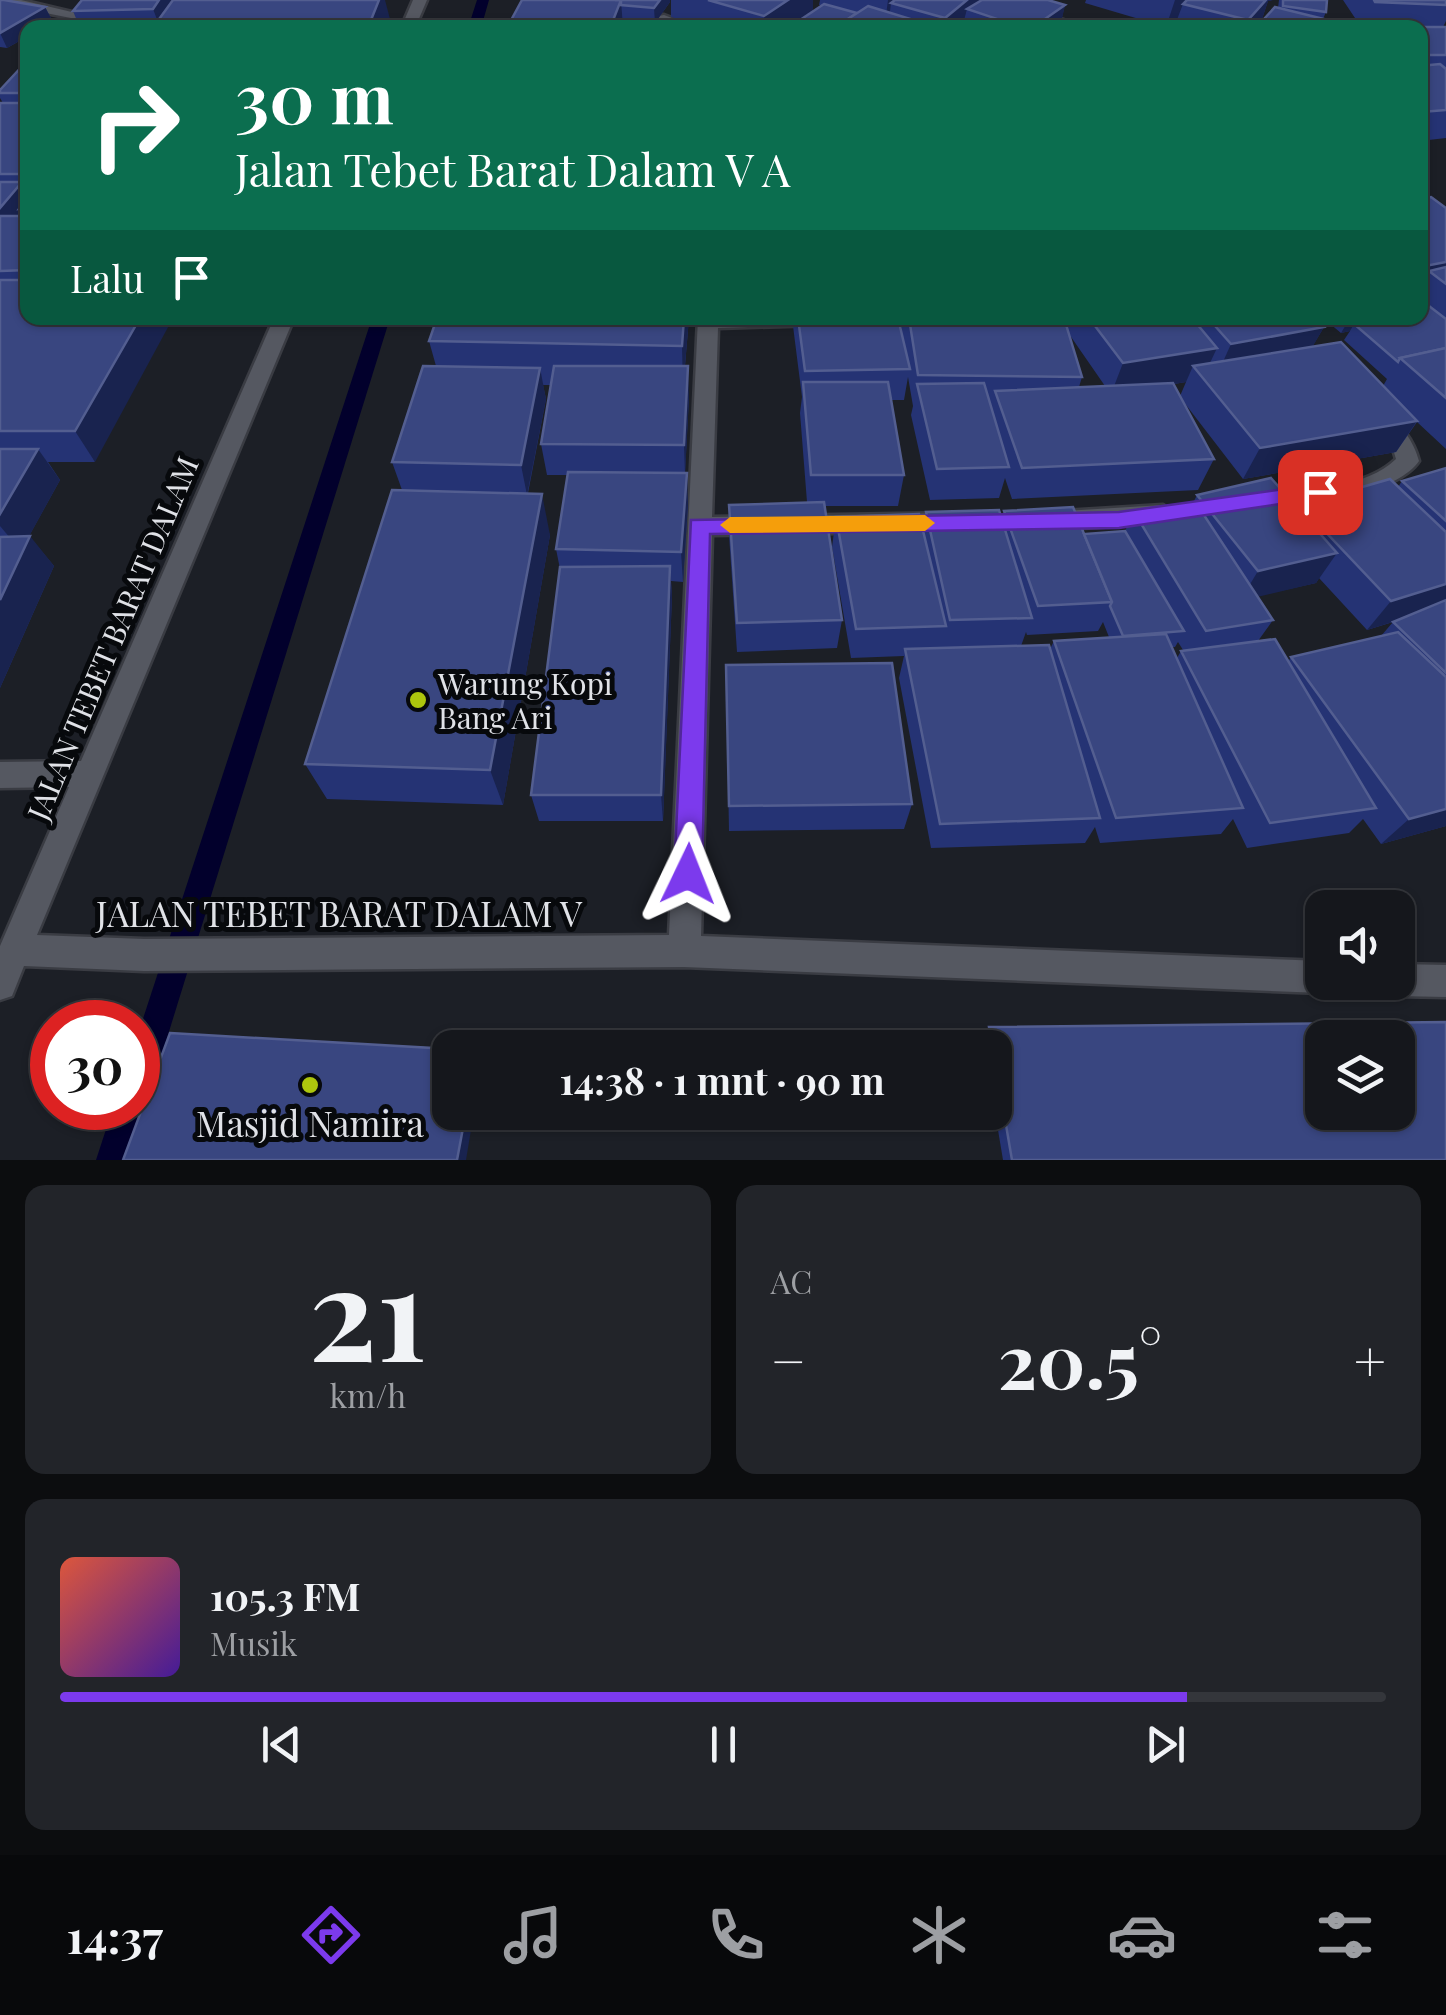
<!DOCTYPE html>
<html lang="id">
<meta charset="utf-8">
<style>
:root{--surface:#15171c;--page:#222429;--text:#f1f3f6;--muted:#9d9fa3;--line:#34363b;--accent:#7c3aed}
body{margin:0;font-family:"Playfair Display",serif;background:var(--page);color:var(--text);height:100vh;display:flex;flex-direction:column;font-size:38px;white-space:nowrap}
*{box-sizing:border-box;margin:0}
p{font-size:32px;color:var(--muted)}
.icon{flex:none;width:55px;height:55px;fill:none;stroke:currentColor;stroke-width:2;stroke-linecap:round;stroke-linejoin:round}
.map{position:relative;height:1160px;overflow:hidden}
.panel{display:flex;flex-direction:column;gap:25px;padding:25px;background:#0c0d0f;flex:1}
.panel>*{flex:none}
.hud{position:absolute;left:20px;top:20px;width:1408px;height:305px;border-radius:20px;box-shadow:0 2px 8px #0004,0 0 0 2px var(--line);background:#0b6e4f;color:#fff;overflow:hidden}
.buttons{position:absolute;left:1305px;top:890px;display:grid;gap:20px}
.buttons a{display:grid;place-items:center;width:110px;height:110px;border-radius:20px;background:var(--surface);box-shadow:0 2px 8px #0004,0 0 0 2px var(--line);font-size:50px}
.speed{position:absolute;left:30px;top:1000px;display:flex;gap:20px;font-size:50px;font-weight:700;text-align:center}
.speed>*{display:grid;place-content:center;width:130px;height:130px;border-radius:50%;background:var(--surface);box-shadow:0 2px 8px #0004,0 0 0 2px var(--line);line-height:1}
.speed .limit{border:15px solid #d22;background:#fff;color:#111}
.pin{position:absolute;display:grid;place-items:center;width:85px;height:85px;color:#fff;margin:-42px;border-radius:20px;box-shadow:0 5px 15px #0006}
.me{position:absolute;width:110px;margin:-55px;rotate:2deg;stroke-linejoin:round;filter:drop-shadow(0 0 8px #0008)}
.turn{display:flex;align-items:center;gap:35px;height:210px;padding:0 50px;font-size:45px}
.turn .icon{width:130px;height:130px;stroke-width:2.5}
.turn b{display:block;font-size:70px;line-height:85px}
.then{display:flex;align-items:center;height:95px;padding:0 50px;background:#0003;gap:20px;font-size:38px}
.big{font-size:75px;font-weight:700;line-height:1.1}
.panel .widget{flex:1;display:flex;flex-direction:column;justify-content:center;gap:15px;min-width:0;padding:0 35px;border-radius:20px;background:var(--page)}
.panel .dial{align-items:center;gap:0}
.dial b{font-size:130px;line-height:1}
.song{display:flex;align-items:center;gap:30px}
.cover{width:120px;height:120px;border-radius:15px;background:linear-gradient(135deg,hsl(10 70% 55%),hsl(260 70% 35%))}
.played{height:10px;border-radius:5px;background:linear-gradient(90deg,var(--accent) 85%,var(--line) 85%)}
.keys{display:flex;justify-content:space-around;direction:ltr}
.heat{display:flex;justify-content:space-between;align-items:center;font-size:55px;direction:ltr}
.panel .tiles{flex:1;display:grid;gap:25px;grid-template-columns:1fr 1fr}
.widget:last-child{grid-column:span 2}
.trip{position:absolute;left:432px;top:1030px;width:580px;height:100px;border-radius:20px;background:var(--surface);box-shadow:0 2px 8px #0004,0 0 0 2px var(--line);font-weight:700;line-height:100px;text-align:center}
.menu{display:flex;height:160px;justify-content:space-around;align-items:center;background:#08090b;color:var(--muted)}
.menu .icon{width:70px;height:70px}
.menu .on{color:var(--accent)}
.menu b{font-size:45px;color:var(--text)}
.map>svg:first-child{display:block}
</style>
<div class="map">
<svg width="1446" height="1160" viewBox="0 0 1446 1160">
<rect width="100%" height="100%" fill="#1c1f26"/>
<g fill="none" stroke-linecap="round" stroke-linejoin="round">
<g fill="#02002c" fill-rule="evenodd">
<path d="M477 0H489L481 28H468Z"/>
<path d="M372 318H390L154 1080 149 1091 138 1096V1034Z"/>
<path d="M138 1096 145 1108 128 1160H96L113 1108H138Z"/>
</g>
<g stroke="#3a3c43" stroke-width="5">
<g id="minor">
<path d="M0 0H21L93 17 86 21 0 4Z"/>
<path d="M413 0H427L415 28H401Z"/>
<path d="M981 0H1002L1088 28H1064Z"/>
<path d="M664 15 690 25 692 28H672L659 22V16Z"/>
<path d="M274 318H294L37 935 144 939 669 935 698 318H860L850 324 718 328 712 517 958 513 970 522 958 531 712 535 701 936 1322 961V982H1336L1334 989 1322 993 684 967 144 971 24 966 12 996 0 1000V946L69 787 0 788V762L81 761Z"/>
<path d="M1381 414C1400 420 1414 442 1419 461 1398 494 1285 518 1249 507L1245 501 1249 495 1257 492C1301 487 1362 492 1396 459L1393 449 1370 421Z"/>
<path d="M1163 505 1175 514 1163 523 1048 530 1036 521 1048 512Z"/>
<path d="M1398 964 1446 965V997L1398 996 1386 992 1383 982H1398Z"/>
</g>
</g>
<use href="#minor" fill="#555861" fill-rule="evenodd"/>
</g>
<g fill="#253374" fill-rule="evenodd">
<path d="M0 0 45 7 53 22 7 48 0 47Z"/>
<path d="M82 0 390 19 386 28H80L73 11Z"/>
<path d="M522 0H670V2L655 23 622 19 623 28H509V24Z"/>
<path d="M671 0H813V10L787 28H708L671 17Z"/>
<path d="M820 0H1048L1065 5 1060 25 1069 28H788L822 5H819Z"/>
<path d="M1086 0H1273L1268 1 1261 22 1256 28H1175L1178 17 1166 27 1085 3Z"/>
<path d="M1279 0H1327L1326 12 1323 19 1333 28H1261L1264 19 1278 8Z"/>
<path d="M1343 0H1446V21L1443 27H1446V138L1420 141V28H1346L1348 21H1357Z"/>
<path d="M28 60V318L95 462H48L60 480 29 536 54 566 0 688V103H3L0 98V90Z"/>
<path d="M1420 199 1446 208V449L1417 422 1396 452 1243 479 1183 401 1214 459 1198 490 1012 499 1005 478 999 498 930 500 911 415 913 406 908 377 904 400H891L904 475 898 506H825L842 620 837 648 737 652 729 535V505L807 502 800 413 802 397 793 326 794 318H898L902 336 901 325 902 318H1314L1324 327 1312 347 1383 386 1387 379 1344 340 1350 331 1341 333 1323 318H1420ZM1069 334 1105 386 1079 387 1082 377ZM1186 382 1180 396 1174 384Z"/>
<path d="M689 318 685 366 689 397 685 473 688 504 683 582 671 581 672 596 663 821H539L531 795 560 569 556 549 567 475H547L541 444 550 385H543L546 399 528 493 550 535 503 805 327 799 305 764 402 490 392 462 436 366 429 341Z"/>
<path d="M1446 468V826L1381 844 1363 819 1349 833 1247 848 1233 819 1221 834 1100 843 1095 827 1085 843 931 848 899 678 904 656 851 658 832 547 836 517 922 527 926 512 1002 518 1004 511 1084 534 1125 531 1134 512 1193 503 1197 495 1298 509 1300 505 1398 487 1402 481ZM1319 578 1367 630 1393 622 1381 636 1291 657 1288 662 1258 641 1273 620 1258 596 1316 583ZM1103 622 1109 637 1054 641 1050 649 1021 646 1026 632 1027 635 1098 631ZM1178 642 1183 650 1181 651 1177 658 1172 647H1175Z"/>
<path d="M726 665 912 804 904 829 729 831Z"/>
<path d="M989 1027 1446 1160H1003L995 1112V1048H984L982 1037Z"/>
</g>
<g fill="#19234f">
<path d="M159 0H176L158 22 153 9Z"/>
<path d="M379 0H385L390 19 386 28H373L371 20Z"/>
<path d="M621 0 623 28H610Z"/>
<path d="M660 0H670V2L655 23 654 8Z"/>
<path d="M788 0H813V10L787 28H764V16Z"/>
<path d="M888 0H915L891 3 889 20 885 23Z"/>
<path d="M967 0H988L967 9 962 28H943L945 18Z"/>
<path d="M1175 0H1194L1183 4 1178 17 1166 27Z"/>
<path d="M1240 0H1273L1268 1 1261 22 1256 28H1245L1248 20Z"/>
<path d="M1065 5 1060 28H1032Z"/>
<path d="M45 7 53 22 42 28H28V36L7 48 0 33Z"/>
<path d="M22 182 28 192V208L19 209 28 223 0 222V208Z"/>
<path d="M1446 262V284L1429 271 1420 286V267Z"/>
<path d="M140 318H173L95 462 75 431Z"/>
<path d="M684 318H689L683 388 682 346Z"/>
<path d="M1350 318H1401L1354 324 1350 331 1341 333Z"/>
<path d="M1324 327 1306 358 1217 375 1231 344Z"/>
<path d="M1217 348 1203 378 1193 366 1186 382 1111 394 1123 363Z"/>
<path d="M688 366 689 397 685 475 684 445Z"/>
<path d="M540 368 546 399 527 495 521 465Z"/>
<path d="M1417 421 1396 452 1243 479 1260 448Z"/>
<path d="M38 449 60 480 21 551 0 526V514Z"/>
<path d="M687 473 688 504 683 582 681 552Z"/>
<path d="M542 494 550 535 503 805 490 770Z"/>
<path d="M30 536 54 566 0 688V600Z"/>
<path d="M1337 553 1316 583 1240 601 1258 571Z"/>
<path d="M670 566 672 596 663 821 661 795Z"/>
<path d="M1446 584V605L1367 630 1391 601Z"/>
<path d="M1446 809V826L1381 844 1409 819Z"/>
<path d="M466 1112H474L466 1160H457Z"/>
</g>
<g fill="#394680" stroke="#535e90" stroke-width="2.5" fill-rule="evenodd">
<path d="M0 0H4L45 7 0 33Z"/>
<path d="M82 0H159L153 9 73 11Z"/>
<path d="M173 0H379L371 20 157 22Z"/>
<path d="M522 0H621L610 28H583L509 24Z"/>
<path d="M615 0H660L654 8 621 5V0Z"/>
<path d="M708 0H788L764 16Z"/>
<path d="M895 0H967L945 18 891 3Z"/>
<path d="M982 0H1048L1065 5 1032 28H1024L967 9Z"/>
<path d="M1187 0H1266L1248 20 1183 4Z"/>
<path d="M1283 0H1327L1326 12 1283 6Z"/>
<path d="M1374 0H1446V5L1375 2Z"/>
<path d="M824 4 857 13 834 28H788Z"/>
<path d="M868 6 930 25 927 28H834Z"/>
<path d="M1275 7 1336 22 1331 28H1297L1264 19Z"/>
<path d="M1348 21H1383L1389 28H1354Z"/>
<path d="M1051 22 1069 28H1044Z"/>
<path d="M1271 23 1287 28H1266Z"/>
<path d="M1398 27H1446V55H1425L1420 50V28Z"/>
<path d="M28 60V93H0V90Z"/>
<path d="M1440 64 1446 69V110L1422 112 1420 110V66Z"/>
<rect x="0" y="103" width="28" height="71"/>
<path d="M0 182H22L0 208Z"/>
<path d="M28 197V208L19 209Z"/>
<path d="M1431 197 1446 208V262L1420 267V199Z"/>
<path d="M0 216H28V270L0 271Z"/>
<path d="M1446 267V284L1429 271Z"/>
<path d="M0 280H28V318H140L75 431H0Z"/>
<path d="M1429 306 1446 319V348L1400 358 1398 362 1354 324 1380 318H1420V308Z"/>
<path d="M437 318H684L682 346 429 341Z"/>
<path d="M798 318H898L910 369 805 371Z"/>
<path d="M909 318H1064L1082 377 918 375Z"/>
<path d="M1089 318H1192L1217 348 1123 363Z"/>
<path d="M1208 318H1314L1324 327 1231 344Z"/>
<path d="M1341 342 1417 421 1260 448 1193 366Z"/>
<path d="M1446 348V398L1400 358Z"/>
<path d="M423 366 540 368 521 465 392 462Z"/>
<path d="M554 366H688L684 445 541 444Z"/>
<path d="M803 382H888L904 475H811Z"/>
<path d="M984 383 1009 467 937 469 917 384Z"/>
<path d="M1173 383 1214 459 1022 468 995 391Z"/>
<path d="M0 449H38L0 514Z"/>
<path d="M1446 468V521L1402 481Z"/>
<path d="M568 472 687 473 681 552 556 549Z"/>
<path d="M1271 478 1337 553 1258 571 1197 495Z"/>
<path d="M1390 479 1446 532V584L1391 601 1300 505Z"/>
<path d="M392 490 542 494 490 770 305 764Z"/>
<path d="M824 502 842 620 737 623 729 505Z"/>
<path d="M1196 503 1273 620 1206 631 1134 512Z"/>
<path d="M1073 507 1112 602 1038 606 1004 511Z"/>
<path d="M999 510 1032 618 950 620 926 512Z"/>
<path d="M919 514 946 626 856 629 836 517Z"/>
<path d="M1125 531 1184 631 1123 636 1110 606 1112 602 1084 534Z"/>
<path d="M30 536 0 600V537Z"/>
<path d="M670 566 661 795H531L560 567Z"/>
<path d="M1446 600V673L1393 622Z"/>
<path d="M1398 632 1446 677V809L1409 819 1291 657Z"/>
<path d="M1166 634 1243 808 1116 818 1054 641Z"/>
<path d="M1275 639 1376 808 1270 823 1181 651Z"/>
<path d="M1049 645 1100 818 940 824 905 649Z"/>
<path d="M892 663 912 804 729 806 726 665Z"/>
<path d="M1446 1022V1160H1012L995 1061V1048H993L989 1027ZM1322 1038H1398V1112H1322Z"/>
<path d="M170 1033 450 1049V1112H466L457 1160H123Z"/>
</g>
<path fill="#7c3aed" stroke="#51269a" stroke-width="2.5" d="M1320 484 1327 487V497L1119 528 710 534 702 874 698 883 688 887 678 883 674 874 691 520 1119 512Z"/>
<path fill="#f59e0b" d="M925 515 935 523 925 531 730 533 720 525 730 517Z"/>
<g fill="#adc60d" stroke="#07090c" stroke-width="4">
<circle cx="418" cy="700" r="10"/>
<circle cx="310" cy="1085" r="10"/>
</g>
<g text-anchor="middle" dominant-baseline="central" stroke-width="10" stroke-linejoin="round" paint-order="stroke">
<g font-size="30" fill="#e0e2e7" stroke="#07090c">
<text transform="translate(112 638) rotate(-67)">JALAN TEBET BARAT DALAM</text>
</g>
<g font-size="30" fill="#e0e2e7" stroke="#07090c" text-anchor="start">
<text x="438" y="683">Warung Kopi<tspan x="438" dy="34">Bang Ari</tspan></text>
</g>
<g font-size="35" fill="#e0e2e7" stroke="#07090c">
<text x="339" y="912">JALAN TEBET BARAT DALAM V</text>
</g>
<g font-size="35" fill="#e0e2e7" stroke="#07090c">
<text x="310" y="1122">Masjid Namira</text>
</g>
</g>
</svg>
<div class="buttons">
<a><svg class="icon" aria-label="sound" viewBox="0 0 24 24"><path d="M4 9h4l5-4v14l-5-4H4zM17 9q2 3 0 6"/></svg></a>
<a><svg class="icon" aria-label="layers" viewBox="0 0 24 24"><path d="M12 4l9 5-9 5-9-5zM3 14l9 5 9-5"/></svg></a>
</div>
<div class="speed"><div class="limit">30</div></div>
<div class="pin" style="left:1320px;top:492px;background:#d93025"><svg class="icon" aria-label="arrive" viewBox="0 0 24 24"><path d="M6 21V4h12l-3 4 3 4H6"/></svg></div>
<svg class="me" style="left:688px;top:874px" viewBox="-20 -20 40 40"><path d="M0-17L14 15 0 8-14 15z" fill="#7c3aed" stroke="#fff" stroke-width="4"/></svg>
<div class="trip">14:38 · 1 mnt · 90 m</div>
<div class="hud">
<div class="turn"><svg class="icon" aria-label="right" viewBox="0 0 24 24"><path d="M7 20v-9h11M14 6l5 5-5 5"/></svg><div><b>30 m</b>Jalan Tebet Barat Dalam V A</div></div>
<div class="then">Lalu<svg class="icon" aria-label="arrive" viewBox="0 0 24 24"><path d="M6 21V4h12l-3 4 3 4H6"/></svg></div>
</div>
</div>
<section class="panel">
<div class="tiles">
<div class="widget dial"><b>21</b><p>km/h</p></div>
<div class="widget"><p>AC</p>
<div class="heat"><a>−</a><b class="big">20.5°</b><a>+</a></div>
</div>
<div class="widget">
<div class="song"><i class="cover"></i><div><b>105.3 FM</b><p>Musik</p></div></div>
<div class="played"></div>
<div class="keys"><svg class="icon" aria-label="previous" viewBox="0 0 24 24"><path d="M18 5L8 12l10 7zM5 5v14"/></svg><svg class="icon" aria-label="pause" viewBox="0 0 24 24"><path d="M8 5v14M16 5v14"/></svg><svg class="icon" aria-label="next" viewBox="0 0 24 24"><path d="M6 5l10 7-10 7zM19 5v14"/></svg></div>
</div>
</div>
</section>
<nav class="menu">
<b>14:37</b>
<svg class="icon on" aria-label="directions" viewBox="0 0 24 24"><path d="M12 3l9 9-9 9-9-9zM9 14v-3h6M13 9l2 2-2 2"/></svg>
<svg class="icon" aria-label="music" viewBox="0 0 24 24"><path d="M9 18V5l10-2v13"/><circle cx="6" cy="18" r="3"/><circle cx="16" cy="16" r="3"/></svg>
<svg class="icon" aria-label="phone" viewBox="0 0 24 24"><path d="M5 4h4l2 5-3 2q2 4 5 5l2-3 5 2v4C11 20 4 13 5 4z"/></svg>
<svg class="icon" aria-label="climate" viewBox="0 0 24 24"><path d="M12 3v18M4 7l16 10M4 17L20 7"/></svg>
<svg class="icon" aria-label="car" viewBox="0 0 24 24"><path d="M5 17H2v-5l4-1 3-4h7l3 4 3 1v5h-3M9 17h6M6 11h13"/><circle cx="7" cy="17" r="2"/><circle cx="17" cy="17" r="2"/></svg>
<svg class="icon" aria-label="filters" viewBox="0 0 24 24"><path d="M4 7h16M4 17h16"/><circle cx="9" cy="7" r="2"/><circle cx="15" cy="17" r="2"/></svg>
</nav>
